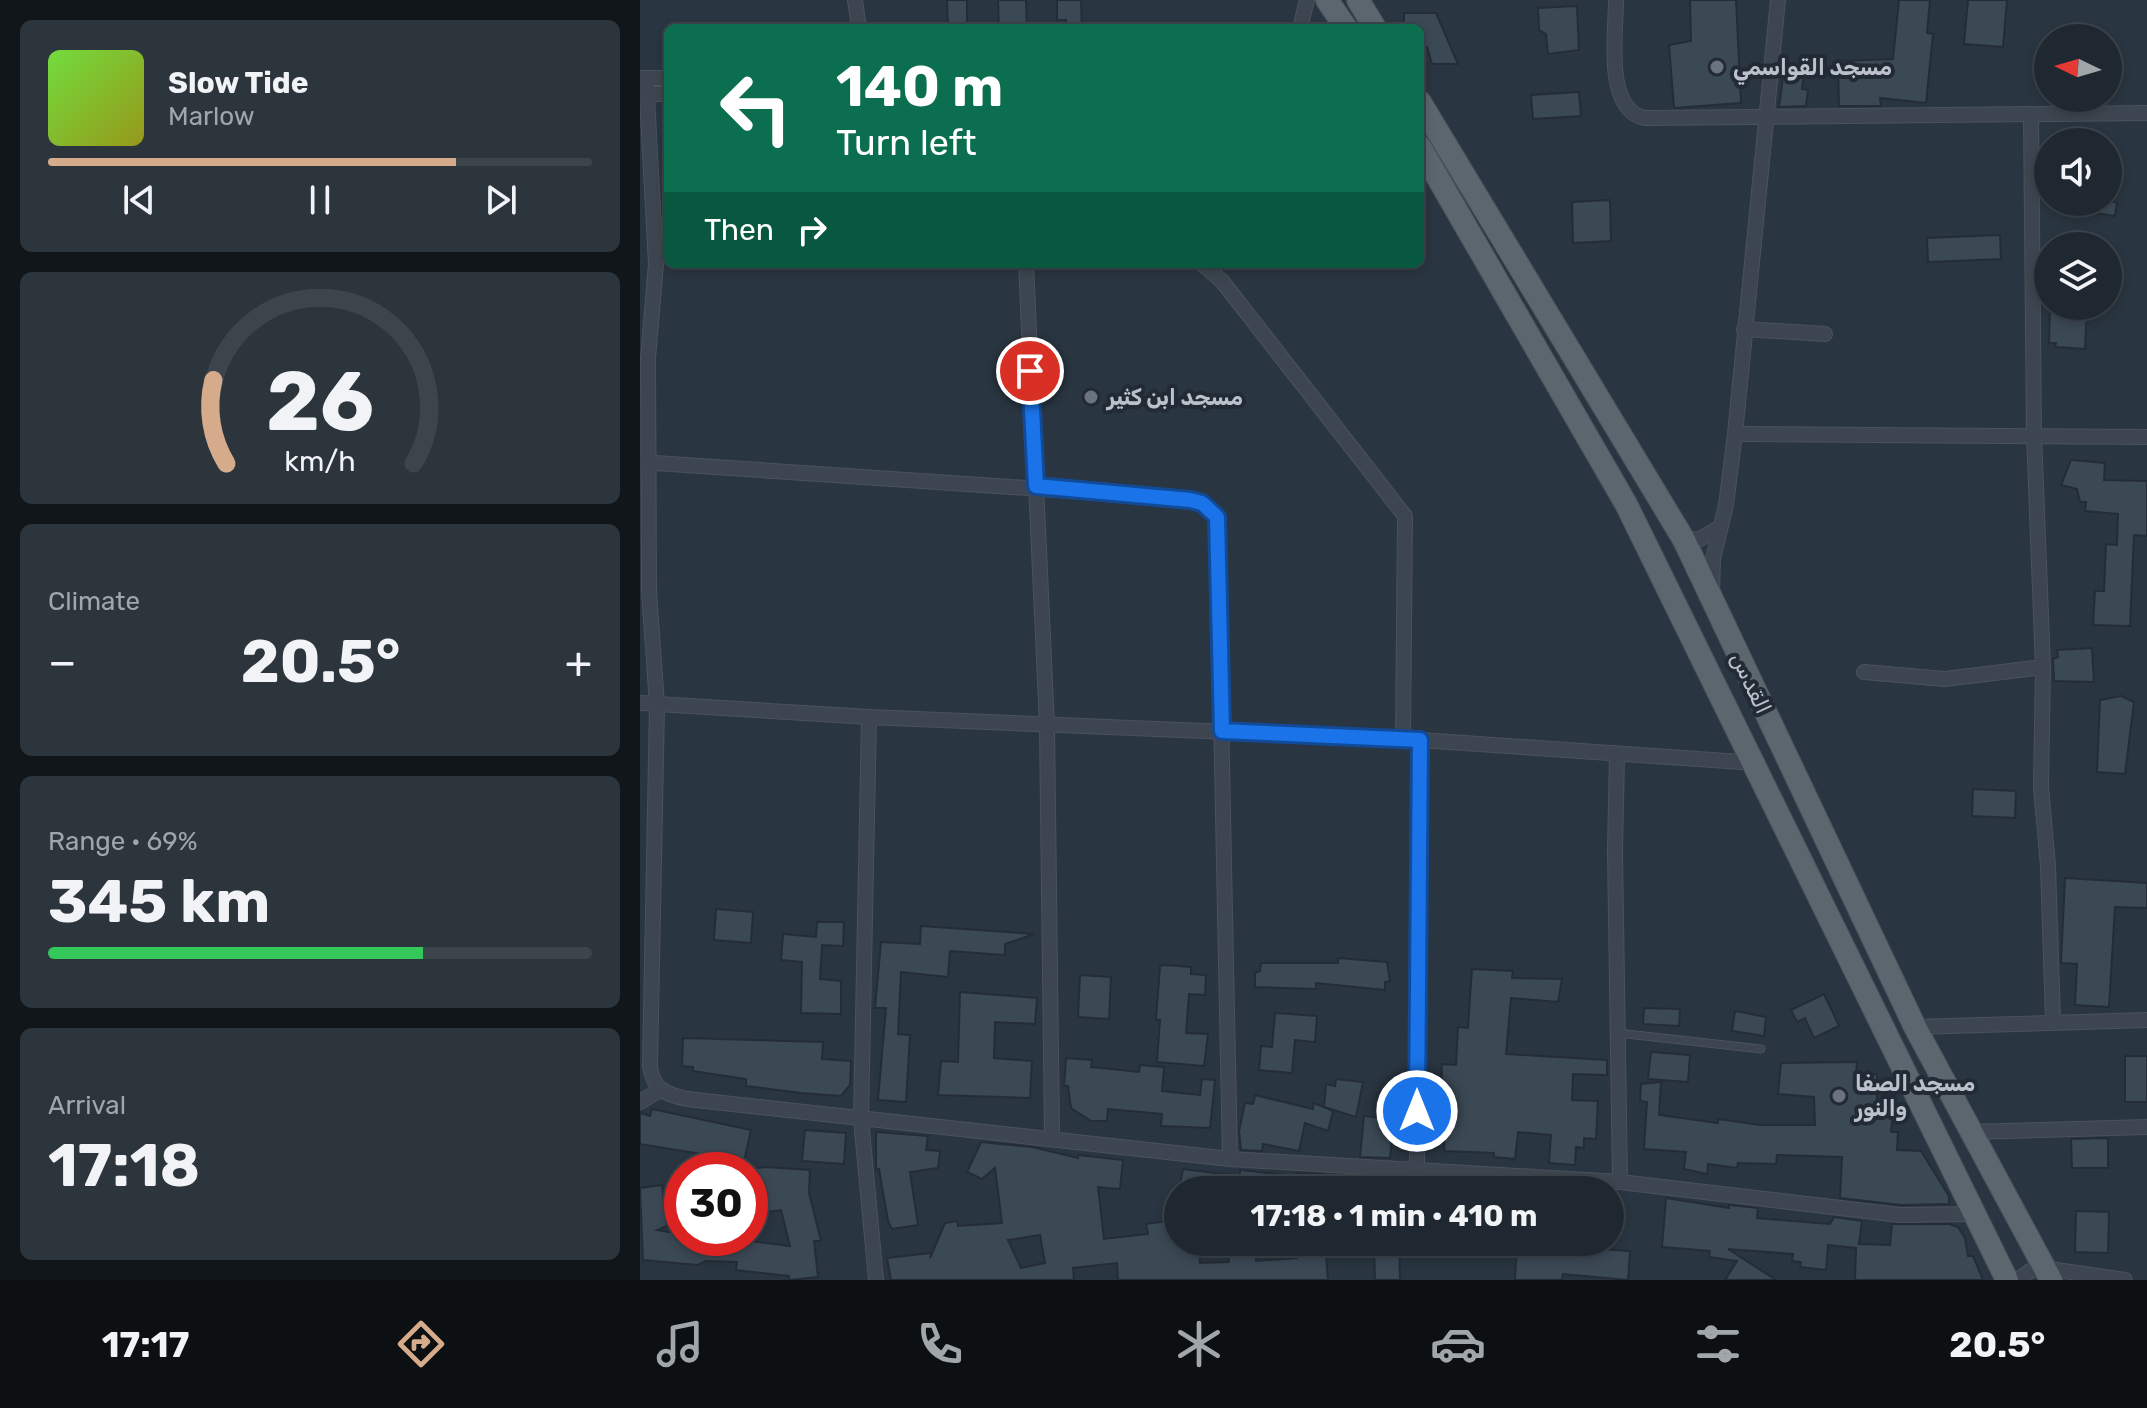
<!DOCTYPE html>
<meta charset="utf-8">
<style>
:root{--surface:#1f2830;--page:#2c343c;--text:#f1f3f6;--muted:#a1a6ab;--line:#3c444c;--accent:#d6ab8b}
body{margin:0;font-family:Rubik,"Noto Naskh Arabic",sans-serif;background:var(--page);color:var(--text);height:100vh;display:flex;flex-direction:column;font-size:30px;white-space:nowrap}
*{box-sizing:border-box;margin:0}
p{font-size:26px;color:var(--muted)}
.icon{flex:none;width:44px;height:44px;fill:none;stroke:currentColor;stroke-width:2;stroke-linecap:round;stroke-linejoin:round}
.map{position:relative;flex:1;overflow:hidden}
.side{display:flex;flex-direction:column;gap:20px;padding:20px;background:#11161a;width:640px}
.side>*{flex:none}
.hud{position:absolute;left:24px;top:24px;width:760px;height:244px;border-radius:12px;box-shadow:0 4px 12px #0003,0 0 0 2px var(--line);background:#0b6e4f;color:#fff;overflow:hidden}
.needle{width:52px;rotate:275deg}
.tools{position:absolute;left:1394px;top:24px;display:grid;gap:16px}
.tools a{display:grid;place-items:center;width:88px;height:88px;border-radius:50%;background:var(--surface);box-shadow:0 4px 12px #0003,0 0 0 2px var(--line);font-size:40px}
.speed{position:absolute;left:24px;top:1152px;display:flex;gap:16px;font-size:40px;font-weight:700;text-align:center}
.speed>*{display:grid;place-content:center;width:104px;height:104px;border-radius:50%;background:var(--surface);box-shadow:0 4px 12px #0003,0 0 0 2px var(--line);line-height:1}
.speed .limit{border:12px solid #d22;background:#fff;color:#111}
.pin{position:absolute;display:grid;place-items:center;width:68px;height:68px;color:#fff;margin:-34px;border:4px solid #fff;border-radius:50%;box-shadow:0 2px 8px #0007}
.me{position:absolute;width:88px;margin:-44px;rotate:0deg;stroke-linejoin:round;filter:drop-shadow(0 0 6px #0008)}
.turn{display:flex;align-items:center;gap:28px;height:168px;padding:0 40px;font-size:36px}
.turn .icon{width:104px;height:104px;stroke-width:2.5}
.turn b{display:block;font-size:56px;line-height:68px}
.then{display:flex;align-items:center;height:76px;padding:0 40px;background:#0003;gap:16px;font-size:30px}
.big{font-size:60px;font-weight:700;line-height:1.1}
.side .tile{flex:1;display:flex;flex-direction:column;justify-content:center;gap:12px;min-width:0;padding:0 28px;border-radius:12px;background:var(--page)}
.side .dial{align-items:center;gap:0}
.dial svg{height:208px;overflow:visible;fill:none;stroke:var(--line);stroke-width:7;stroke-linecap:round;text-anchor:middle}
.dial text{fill:var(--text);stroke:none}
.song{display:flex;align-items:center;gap:24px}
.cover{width:96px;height:96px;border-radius:12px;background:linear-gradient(135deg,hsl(100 70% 55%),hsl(60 70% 35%))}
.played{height:8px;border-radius:4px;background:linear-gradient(90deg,var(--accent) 75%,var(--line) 75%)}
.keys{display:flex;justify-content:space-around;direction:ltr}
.heat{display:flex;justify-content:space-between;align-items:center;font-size:44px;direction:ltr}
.charge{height:12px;border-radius:6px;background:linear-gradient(90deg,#34c759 69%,var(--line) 0)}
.trip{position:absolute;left:524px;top:1176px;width:460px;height:80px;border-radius:40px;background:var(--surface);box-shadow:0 4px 12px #0003,0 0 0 2px var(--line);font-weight:700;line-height:80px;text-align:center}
.tabs{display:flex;height:128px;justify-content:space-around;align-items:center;background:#0c1013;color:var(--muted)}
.tabs .icon{width:56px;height:56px}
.tabs .on{color:var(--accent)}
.tabs b{font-size:36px;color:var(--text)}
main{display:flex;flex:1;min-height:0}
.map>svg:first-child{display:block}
</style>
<main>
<section class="side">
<div class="tile">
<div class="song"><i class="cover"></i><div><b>Slow Tide</b><p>Marlow</p></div></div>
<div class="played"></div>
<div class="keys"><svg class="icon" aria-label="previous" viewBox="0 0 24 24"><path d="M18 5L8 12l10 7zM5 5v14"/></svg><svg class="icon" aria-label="pause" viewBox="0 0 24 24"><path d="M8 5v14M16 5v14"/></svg><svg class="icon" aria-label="next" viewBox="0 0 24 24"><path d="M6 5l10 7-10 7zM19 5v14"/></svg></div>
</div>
<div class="tile dial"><svg viewBox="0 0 100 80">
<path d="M14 69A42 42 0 1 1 86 69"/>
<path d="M14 69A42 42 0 0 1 9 37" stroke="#d6ab8b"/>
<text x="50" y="56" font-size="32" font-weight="700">26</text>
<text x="50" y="72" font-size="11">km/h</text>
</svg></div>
<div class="tile"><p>Climate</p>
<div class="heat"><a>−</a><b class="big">20.5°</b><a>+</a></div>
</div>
<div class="tile"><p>Range · 69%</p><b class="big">345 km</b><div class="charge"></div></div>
<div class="tile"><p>Arrival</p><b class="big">17:18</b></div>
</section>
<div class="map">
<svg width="1507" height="1280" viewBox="0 0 1507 1280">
<rect width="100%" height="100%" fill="#293540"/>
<g fill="#3b4955" stroke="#242d37" stroke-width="2" fill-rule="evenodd">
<path d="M307 0H327V28L308 27Z"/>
<path d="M358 0H386L387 28H359Z"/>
<path d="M417 0H441L442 28H426V20H417Z"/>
<path d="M1050 0H1096L1101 103 1034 108 1029 45 1051 41Z"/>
<path d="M1259 0H1290L1287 33 1293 34 1286 103 1240 98 1241 106H1199L1198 61 1253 59Z"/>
<path d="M1328 0H1367L1363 47 1324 44Z"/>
<path d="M937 6 939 50 908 54 906 34 899 30 898 8Z"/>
<path d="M764 13H796L818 64H792L787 47H780V28H764Z"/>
<path d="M1144 70 1164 73 1162 89 1168 90 1166 106 1139 107Z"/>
<path d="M939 92 941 116 893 119 891 95Z"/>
<path d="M970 200 971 241 933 243 932 202Z"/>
<path d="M1437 202H1477L1475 216 1437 210Z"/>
<path d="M1360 235 1361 259 1288 262 1287 238Z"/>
<path d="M1410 306H1447L1445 349 1415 347 1416 343H1409Z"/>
<path d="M1431 460 1465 463 1464 480 1507 481V536L1494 535 1490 626 1453 625 1455 591H1464L1466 544 1477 545 1478 514 1445 511 1446 502H1440L1437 489 1421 485Z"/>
<path d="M1452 648 1454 682 1414 681 1413 659 1418 657 1417 650Z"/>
<path d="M1481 696 1494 702 1485 774 1457 772 1460 700Z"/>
<path d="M1333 789 1376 791 1375 818 1332 816Z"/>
<path d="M1425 878 1507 883V908L1475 907 1469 1007 1435 1005 1437 964 1421 963Z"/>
<path d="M76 909 113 912 111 943 74 940Z"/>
<path d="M177 922H204L203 946 182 945 180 979 201 981V1014L161 1013 162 962 141 960 143 934 176 937Z"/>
<path d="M281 926 394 934 365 944V955L310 951 308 977 261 972 258 1034 270 1035 266 1102 238 1100 246 1008H235L241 942 280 944Z"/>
<path d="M698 958 747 962 750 981 745 982V990L676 983V989L615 987V973L620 971 621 963H698Z"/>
<path d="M524 965 551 967V974L566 975 565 995 549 994 546 1033 568 1034 564 1066 517 1062 520 1020H516L520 966Z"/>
<path d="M832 969 873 971 872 978 922 979 918 1002 871 998 866 1054 967 1060V1075L933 1074 932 1100 958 1101 956 1139 944 1138V1148L936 1147 935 1165 909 1163 911 1135 878 1132 875 1159 854 1157V1153L804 1151 807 1088H801L802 1064 816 1065 818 1027 828 1028Z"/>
<path d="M440 975 471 977 469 1019 438 1017Z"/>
<path d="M320 992 397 998 395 1024 355 1022 354 1058 392 1061 390 1098 298 1095 301 1061 318 1062Z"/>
<path d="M1184 994 1199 1026 1174 1038 1165 1018 1157 1022 1151 1010Z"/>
<path d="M1004 1008 1040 1009 1039 1026 1003 1024Z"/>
<path d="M1095 1011 1126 1017 1124 1036 1092 1031Z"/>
<path d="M635 1013 677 1016 675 1042 655 1040 652 1073 619 1070 621 1046 632 1047Z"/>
<path d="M43 1038 183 1042 182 1059 211 1061 210 1085 201 1096 161 1093 106 1086V1079L53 1071V1067L42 1066Z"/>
<path d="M1011 1052 1050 1055 1048 1082 1008 1079Z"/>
<rect x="1485" y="1056" width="22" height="46"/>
<path d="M426 1058 452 1060 451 1067 499 1072 500 1065 524 1067 522 1091 560 1095 562 1079 575 1080 570 1128 521 1126 522 1114 468 1109 467 1121H451L431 1108 428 1086H424Z"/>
<path d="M1217 1062 1216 1075 1237 1074V1108L1253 1109 1251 1132H1258L1257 1150 1281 1151 1309 1196V1204L1261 1205 1200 1198 1202 1157 1137 1155 1136 1164 1098 1163 1097 1168 1068 1164 1067 1174 1044 1169 1046 1152 1004 1149 1007 1102 1000 1101 1001 1084 1021 1082 1019 1115 1078 1123V1119L1120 1125H1175L1174 1097 1138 1094 1141 1063Z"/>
<path d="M696 1079 723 1082 716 1117 684 1107 686 1084 695 1086Z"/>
<path d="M615 1095 673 1109 674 1103 693 1111 688 1131 665 1123 659 1151 623 1144 622 1151 601 1150 599 1131 605 1103 613 1104Z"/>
<path d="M12 1109 111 1130 104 1161 0 1144V1113L10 1116Z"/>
<path d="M724 1116 743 1118 742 1124 753 1125 750 1158 720 1157Z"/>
<path d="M165 1130 206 1133 204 1164 162 1161Z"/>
<path d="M236 1132 288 1136 286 1150 300 1151 298 1168 270 1172 278 1225 252 1229 248 1221 239 1169H236Z"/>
<path d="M1468 1138V1168H1432L1431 1139Z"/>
<path d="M341 1142 392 1147 438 1158V1155L483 1160 480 1189 458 1187 464 1239 508 1234 506 1224 527 1221 528 1229 536 1228 538 1242H559L560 1263 589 1262 587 1242H615L616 1261 657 1258 656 1246 685 1244 688 1280H478L477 1263 433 1268 434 1280H251L247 1258 291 1253 290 1258 305 1223 317 1221 318 1226 362 1223 355 1168 342 1179 327 1172ZM400 1235 405 1263 381 1268 368 1240Z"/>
<path d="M126 1167 170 1170 169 1193 181 1241H174L178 1277 149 1280V1276L96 1270 97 1262 66 1261 58 1265 3 1260 0 1188 22 1185 27 1226 17 1230 42 1234V1238H86L150 1246 141 1210 110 1214V1169Z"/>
<path d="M543 1169 600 1176V1170L656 1176V1173L682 1174 681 1190H548V1186L540 1185Z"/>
<path d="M717 1177 755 1179 754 1190H716Z"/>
<path d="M1026 1198 1089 1208V1205L1118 1208 1117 1218 1190 1224 1194 1217 1222 1221 1219 1244 1250 1245 1252 1224H1309L1318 1227 1325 1238 1328 1256H1333L1343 1280H1215L1216 1248 1188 1245 1186 1270 1160 1267 1161 1262 1152 1261 1153 1254 1088 1249 1136 1280H1085L1097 1261 1069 1257 1070 1251 1022 1247Z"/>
<path d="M1436 1211 1469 1212 1468 1253 1435 1252Z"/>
<path d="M734 1242H759L760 1280H735Z"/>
<path d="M877 1244 905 1245V1252L950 1255 957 1249 990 1251 988 1280 923 1274 922 1280H875Z"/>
</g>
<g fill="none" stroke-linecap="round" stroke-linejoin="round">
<g stroke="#4a525c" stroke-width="9">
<path id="lane" d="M978 1033 1121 1049"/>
</g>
<g stroke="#4a525c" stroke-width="16">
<g id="street">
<path d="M215 0 219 28"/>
<path d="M976 0C976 33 964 108 1004 118L1507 113"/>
<path d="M660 28 667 0"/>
<path d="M0 78H28"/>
<path d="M6 78 16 264 8 358 9 591 17 705 10 1067C14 1090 25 1094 47 1099L590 1159 980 1182 1260 1215 1334 1214"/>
<path d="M0 94H28"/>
<path d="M1391 115 1394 435 1403 667 1401 787 1408 866 1413 1021"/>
<path d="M386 264 407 725 412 1136"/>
<path d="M562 264 582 281 765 516 763 740"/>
<path d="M1104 329 1185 334"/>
<path d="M1095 434 1507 437"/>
<path d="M0 462 535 498 562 503 577 517 590 1159"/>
<path d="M1044 540 1060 539 1080 527"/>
<path d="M1072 591 1073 559 1086 505 1095 434 1138 0"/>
<path d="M1224 672 1305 679 1403 667"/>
<path d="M0 703 229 717 780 740 1116 763"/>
<path d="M229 717 221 1119 236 1280"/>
<path d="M977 755 975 851 980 1182"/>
<path d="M1275 1027 1507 1020"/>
<path d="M0 1102 20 1090"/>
<path d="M1328 1132 1507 1127"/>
<path d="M777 1172 780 740"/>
<path d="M1378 1280 1390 1271 1403 1268 1485 1280"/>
</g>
</g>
<g stroke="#4a525c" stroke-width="24">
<g id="primary">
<path d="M687 0 706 28"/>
<path d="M718 0 735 28"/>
<path d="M780 102 1044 540 1275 1027 1411 1280"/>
<path d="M780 147 986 504 1367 1280"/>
</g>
</g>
<use href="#lane" stroke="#3d4650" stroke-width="7"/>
<use href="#street" stroke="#3d4650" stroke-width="14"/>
<use href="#primary" stroke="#5b666f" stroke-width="22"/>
</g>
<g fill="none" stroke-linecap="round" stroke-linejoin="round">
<g stroke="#114b97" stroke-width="20">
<path id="route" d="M390 371 396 486 550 500 562 503 577 517 582 731 780 740 777 1111"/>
</g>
<use href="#route" stroke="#1a73e8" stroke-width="14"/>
</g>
<g fill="#6b7280" stroke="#222b35" stroke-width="3">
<circle cx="1077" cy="67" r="8"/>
<circle cx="451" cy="397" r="8"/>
<circle cx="1199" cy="1096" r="8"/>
</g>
<g text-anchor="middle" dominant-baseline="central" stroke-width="8" stroke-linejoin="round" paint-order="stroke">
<g font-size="22" font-weight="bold" fill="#bac1ca" stroke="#222b35" text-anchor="start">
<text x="1093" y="67">مسجد القواسمي</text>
<text x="467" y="397">مسجد ابن كثير</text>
<text x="1215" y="1083">مسجد الصفا<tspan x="1215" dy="25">والنور</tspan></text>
</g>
<g font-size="22" fill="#bac1ca" stroke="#222b35">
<text transform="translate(1111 683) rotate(65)">القدس</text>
</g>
</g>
</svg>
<div class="tools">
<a><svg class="needle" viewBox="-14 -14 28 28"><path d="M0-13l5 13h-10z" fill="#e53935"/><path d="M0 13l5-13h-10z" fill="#a1a6ab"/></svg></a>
<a><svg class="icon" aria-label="sound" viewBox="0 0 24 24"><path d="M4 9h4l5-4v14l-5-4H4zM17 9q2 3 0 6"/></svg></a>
<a><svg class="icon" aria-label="layers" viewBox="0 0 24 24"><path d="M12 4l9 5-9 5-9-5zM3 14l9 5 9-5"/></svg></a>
</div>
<div class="speed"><div class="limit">30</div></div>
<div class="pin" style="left:390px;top:371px;background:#d93025"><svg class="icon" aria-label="arrive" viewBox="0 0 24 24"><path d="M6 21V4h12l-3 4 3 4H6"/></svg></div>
<svg class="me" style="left:777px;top:1111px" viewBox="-20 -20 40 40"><circle r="17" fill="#1a73e8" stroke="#fff" stroke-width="3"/><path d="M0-11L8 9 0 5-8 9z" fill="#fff"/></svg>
<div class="trip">17:18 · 1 min · 410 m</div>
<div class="hud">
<div class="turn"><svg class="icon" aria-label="left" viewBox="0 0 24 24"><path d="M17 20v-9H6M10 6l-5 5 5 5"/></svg><div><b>140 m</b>Turn left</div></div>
<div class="then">Then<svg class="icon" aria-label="right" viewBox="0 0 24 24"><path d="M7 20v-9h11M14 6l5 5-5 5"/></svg></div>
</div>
</div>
</main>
<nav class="tabs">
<b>17:17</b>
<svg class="icon on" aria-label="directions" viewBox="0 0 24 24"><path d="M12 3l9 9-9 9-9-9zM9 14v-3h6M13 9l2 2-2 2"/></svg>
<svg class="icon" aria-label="music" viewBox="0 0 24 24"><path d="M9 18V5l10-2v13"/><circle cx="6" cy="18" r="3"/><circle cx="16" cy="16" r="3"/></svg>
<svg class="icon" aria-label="phone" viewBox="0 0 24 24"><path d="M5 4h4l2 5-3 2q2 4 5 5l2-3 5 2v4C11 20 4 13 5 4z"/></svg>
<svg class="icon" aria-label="climate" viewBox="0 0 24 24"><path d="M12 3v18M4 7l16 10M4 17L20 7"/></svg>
<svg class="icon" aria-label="car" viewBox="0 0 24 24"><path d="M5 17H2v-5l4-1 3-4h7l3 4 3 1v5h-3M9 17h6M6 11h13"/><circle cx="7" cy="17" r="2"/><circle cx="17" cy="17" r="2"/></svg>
<svg class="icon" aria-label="filters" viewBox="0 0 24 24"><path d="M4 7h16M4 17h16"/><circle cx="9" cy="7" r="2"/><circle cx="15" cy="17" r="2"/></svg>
<b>20.5°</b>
</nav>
